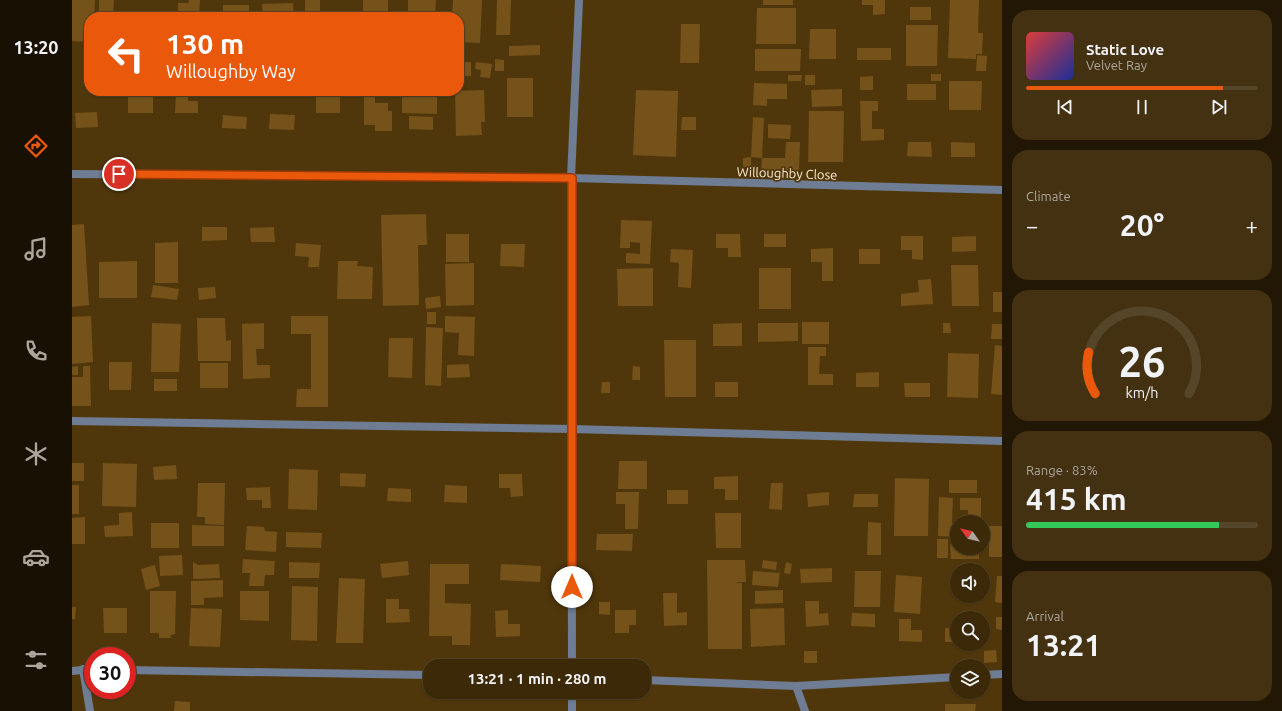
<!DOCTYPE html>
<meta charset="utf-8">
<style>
:root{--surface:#3c2908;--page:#433112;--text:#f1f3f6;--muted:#aca69c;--line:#554529;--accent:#ea580c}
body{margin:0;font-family:Ubuntu,sans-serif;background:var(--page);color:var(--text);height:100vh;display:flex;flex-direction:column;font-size:15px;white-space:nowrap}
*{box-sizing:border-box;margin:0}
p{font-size:13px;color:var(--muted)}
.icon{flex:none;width:22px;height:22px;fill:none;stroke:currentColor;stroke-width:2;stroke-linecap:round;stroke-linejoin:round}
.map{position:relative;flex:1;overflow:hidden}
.side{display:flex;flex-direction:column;gap:10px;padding:10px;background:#211704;width:280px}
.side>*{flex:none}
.hud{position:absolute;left:12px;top:12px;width:380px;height:84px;border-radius:16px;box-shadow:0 1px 3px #0004,0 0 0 1px var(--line);background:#ea580c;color:#fff;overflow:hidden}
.needle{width:26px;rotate:304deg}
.fabs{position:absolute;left:878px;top:515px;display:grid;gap:8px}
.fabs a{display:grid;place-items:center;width:40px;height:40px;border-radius:50%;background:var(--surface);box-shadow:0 1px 3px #0004,0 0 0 1px var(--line);font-size:20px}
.speed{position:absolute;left:12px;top:647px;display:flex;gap:8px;font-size:20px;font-weight:700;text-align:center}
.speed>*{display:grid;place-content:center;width:52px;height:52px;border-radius:50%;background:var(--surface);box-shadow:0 1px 3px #0004,0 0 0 1px var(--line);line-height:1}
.speed .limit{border:6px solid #d22;background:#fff;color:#111}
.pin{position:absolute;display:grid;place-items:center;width:34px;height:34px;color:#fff;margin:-17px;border:2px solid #fff;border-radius:50%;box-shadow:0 1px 4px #0007}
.me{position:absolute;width:44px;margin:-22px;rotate:0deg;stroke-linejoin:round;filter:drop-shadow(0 0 3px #0008)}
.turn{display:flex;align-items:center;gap:14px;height:84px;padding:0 16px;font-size:18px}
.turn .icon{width:52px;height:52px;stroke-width:2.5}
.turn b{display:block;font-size:28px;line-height:34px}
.big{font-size:30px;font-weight:700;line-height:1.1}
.side .tile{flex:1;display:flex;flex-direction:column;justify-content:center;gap:6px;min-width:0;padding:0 14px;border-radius:16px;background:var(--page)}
.side .dial{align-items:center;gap:0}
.dial svg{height:104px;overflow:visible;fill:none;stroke:var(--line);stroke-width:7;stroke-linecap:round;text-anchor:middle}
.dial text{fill:var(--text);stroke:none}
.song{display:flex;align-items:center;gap:12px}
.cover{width:48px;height:48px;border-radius:6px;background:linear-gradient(135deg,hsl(0 70% 55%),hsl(230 70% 35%))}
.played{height:4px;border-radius:2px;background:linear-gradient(90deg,var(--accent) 85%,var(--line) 85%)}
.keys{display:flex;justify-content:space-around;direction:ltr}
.heat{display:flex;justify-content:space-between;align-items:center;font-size:22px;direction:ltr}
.charge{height:6px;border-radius:3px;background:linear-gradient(90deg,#34c759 83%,var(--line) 0)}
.trip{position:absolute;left:351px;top:659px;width:228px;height:40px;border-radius:16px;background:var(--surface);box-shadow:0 1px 3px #0004,0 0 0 1px var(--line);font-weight:700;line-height:40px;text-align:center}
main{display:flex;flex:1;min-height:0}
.tabs{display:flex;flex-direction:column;width:72px;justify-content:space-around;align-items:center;background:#181003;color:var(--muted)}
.tabs .icon{width:28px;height:28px}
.tabs .selected{color:var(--accent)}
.tabs b{font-size:18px;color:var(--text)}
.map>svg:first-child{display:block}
</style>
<main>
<nav class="tabs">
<b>13:20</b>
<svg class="icon selected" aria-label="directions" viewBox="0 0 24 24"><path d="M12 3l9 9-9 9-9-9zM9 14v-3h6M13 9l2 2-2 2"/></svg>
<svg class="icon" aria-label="music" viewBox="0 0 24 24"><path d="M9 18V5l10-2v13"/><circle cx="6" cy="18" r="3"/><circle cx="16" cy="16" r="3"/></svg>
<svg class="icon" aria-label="phone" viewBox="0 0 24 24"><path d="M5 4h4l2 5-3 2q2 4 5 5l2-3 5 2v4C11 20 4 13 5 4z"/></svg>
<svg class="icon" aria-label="climate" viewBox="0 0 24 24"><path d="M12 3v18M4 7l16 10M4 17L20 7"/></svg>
<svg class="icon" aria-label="car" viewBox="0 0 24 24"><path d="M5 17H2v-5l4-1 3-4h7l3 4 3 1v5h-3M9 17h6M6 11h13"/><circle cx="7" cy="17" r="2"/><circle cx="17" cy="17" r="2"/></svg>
<svg class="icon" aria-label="filters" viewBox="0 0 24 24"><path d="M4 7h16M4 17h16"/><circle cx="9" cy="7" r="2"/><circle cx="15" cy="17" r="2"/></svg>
</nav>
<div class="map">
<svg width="930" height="711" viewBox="0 0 930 711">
<rect width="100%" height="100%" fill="#50370b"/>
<g fill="#745219">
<path d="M0 0H23L22 17H17V42L0 41Z"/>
<path d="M27 0H42L41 17H27Z"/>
<path d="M117 0H128L127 15H106V3H116Z"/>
<rect x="233" y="0" width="15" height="14"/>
<rect x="291" y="0" width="25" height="14"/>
<path d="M336 0H364L363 17H349V12H336Z"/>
<path d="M381 0H410L408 43 387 42V17H380Z"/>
<path d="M425 0H439L438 35H424Z"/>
<rect x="691" y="0" width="30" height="5"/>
<path d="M790 0H813V14L801 15V5H790Z"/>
<path d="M878 0H907L906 33H911L910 54H904V59L876 58Z"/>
<path d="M221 3 222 17H191L190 4Z"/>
<rect x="151" y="5" width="26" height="12"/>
<rect x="838" y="7" width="21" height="13"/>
<path d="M685 8H724V44H684Z"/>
<path d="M609 24H628L627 63H608Z"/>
<path d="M834 25H866L865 66H834Z"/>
<path d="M738 29H764V59H737Z"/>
<path d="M468 45V55L437 56V46Z"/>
<rect x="785" y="48" width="34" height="12"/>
<path d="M683 49H729L728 71H683Z"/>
<path d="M905 55 915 56 914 71H904Z"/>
<path d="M423 59 432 60V71H423Z"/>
<rect x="387" y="62" width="12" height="14"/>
<path d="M404 62 420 64 418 78 408 77 409 70 403 69Z"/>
<rect x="859" y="74" width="10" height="7"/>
<path d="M716 75H730L729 81H716Z"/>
<rect x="733" y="75" width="10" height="10"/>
<path d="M801 76V90H788V77Z"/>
<rect x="435" y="78" width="26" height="39"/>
<path d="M877 81H910L909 110H877Z"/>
<path d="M682 83 715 84V99H695V106L681 105Z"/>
<rect x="835" y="84" width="29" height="16"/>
<path d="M770 89V106L740 107 739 90Z"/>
<path d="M412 90 413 122H409L410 135 384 136 383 91Z"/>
<path d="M564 90 606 91 604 157 561 155Z"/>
<rect x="56" y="91" width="25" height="22"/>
<path d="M104 91H116V101H126V113H103Z"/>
<rect x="244" y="91" width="24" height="22"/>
<path d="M292 91H303V103H316V111H320V131H303V125H292Z"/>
<path d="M330 91H365V114L330 113Z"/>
<path d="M788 101H806V111H800V129H812V140L789 141Z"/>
<path d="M737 111H772L771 162H736Z"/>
<path d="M25 112 26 127 4 128 3 113Z"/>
<path d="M198 114 223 115 222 130 197 129Z"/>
<path d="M151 115 175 117 174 129 150 128Z"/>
<path d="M337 116 361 117V130L337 129Z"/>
<path d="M610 117H624V130H609Z"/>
<path d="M681 117 692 118 690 158 679 157Z"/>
<path d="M696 124 719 125 718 139 696 138Z"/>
<path d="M714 142H728L727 173 689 172 690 158H713Z"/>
<path d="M836 142H859L860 157 835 156Z"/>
<path d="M879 142 903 143V157H879Z"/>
<path d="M679 157V167H671V158Z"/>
<path d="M354 214 355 245H346L347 305 311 306 309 215Z"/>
<path d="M549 220 580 221 578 264 554 263V253L568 254V243L558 242V248H548Z"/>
<path d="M12 224 17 305 0 307V225Z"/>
<path d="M130 227H155V240L130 241Z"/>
<path d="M202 227 203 242H179L178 228Z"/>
<rect x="374" y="234" width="23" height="28"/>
<path d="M644 234H668L669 257H656V248H644Z"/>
<rect x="692" y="234" width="22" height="13"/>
<path d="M829 236H851V260L840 259V250H829Z"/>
<path d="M904 236V251L880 252V237Z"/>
<path d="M106 242V283H83V243Z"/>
<path d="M224 243 249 245 247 267H236L237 257 223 256Z"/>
<path d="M429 244H453L452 267 428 266Z"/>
<path d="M761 248V281H750V262H739V249Z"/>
<path d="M599 249 621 250 619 288 606 287 607 263 598 262Z"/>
<rect x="787" y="249" width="21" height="15"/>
<path d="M65 261V298H27V262Z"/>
<path d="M266 261H286L285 266 301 267 300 299H265Z"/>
<path d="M402 263V305L374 306 373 264Z"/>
<path d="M879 265H906L907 306H880Z"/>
<path d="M581 268V306H546L545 269Z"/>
<rect x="687" y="268" width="32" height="41"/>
<path d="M859 279 861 304 829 306V294L847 292 846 280Z"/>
<path d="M81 285 107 289 105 300 79 297Z"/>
<path d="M143 287 144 298 127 300 126 288Z"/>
<rect x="921" y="292" width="9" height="20"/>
<path d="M368 296 369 307 354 309 353 298Z"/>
<rect x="355" y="312" width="9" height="12"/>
<path d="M19 316 21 362 0 364V317Z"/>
<path d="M219 316H256V407H224L225 389H239V334H219Z"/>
<path d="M373 316 403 317 402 356 386 355 387 333 373 332Z"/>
<path d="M125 318H153L154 341 159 340V361H126Z"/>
<rect x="730" y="322" width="27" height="22"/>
<path d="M80 323 109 324 107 372H79Z"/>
<path d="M192 323V349H184L185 365H198V378L171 379 170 324Z"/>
<path d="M670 323V346H641V324Z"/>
<path d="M686 323H726V341L686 342Z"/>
<path d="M871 323H878L879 333H871Z"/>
<path d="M920 324H930V339H919Z"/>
<path d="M354 327 371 328 369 386 353 385Z"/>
<path d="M317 338H341L340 378 316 377Z"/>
<path d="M592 340H624V397H593Z"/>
<path d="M923 345 930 346V395L919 394Z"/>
<path d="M736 347H754V356H748L747 374H761V385H736Z"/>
<path d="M876 353 907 354 906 398 875 397Z"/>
<path d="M37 362H60L59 390H37Z"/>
<rect x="128" y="363" width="28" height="25"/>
<path d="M397 364 398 377 375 378V365Z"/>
<path d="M6 366V375H0V367Z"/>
<path d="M11 366H18L19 406H0V377H11Z"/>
<path d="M561 366 568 367V380H560Z"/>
<path d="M807 372V387H784V373Z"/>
<rect x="82" y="379" width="23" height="12"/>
<path d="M530 382H538V393H529Z"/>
<rect x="643" y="382" width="23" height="15"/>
<path d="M832 383H858V397H833Z"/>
<path d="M547 461H575V489H546Z"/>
<rect x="0" y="463" width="12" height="18"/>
<path d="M31 463 65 464 64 507 30 506Z"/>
<path d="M104 465 105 479 82 480 81 467Z"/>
<path d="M217 469 246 470 245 510 216 509Z"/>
<path d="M268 473 294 474 293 487 268 486Z"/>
<path d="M427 474H450L451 496 439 497 438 488H427Z"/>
<path d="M666 476V500H653V489H642V477Z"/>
<path d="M823 478 857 479 856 536H822Z"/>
<rect x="877" y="480" width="28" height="13"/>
<path d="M126 483H153L152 525 133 524V517H125Z"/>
<path d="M699 483H711L710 510 697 509Z"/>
<rect x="0" y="485" width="7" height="29"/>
<path d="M373 485 395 486V503L372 502Z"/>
<path d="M198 487 199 508H190V500H175L174 488Z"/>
<path d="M316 488 339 489V502L315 501Z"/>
<rect x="595" y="490" width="21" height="14"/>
<path d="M544 492H567L566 529H553V504H544Z"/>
<path d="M757 492V505L736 507 735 494Z"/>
<path d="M782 494H806V507H781Z"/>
<path d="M867 497 881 498 880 523H885V537L866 536Z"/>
<path d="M888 498H909V522H896V510H888Z"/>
<path d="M60 512 61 536 33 537 32 526 47 525V513Z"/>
<path d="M643 513H669V548H644Z"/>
<path d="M13 517V544H0V518Z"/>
<path d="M796 522 809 523V555H795Z"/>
<rect x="79" y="523" width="28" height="25"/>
<path d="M120 525 152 526V546H120Z"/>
<path d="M175 526 192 527 193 531 205 532 204 552 173 550Z"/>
<rect x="917" y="526" width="13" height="31"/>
<path d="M214 532 250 533 249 548 214 547Z"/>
<path d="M525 534H561L560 551 524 550Z"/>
<rect x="865" y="539" width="11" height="19"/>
<path d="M885 543V548H907V559H879L878 544Z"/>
<path d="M110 555 111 575 88 576 87 556Z"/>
<path d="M171 559 203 561 202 575H193L192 586H177L178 573H170Z"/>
<path d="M635 560H673L674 582H662L670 583V649H636Z"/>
<path d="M691 560 705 562 704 570 690 568Z"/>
<path d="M336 561 337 575 310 578 308 564Z"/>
<path d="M121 562 126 565 147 564 148 578 121 579Z"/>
<path d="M217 562 248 563 247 578H217Z"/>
<path d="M714 562 720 564 718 574 712 573Z"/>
<path d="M358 564H397V584H373V603L399 604 398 645H380V636H357Z"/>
<path d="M429 564 469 566 468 582 428 580Z"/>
<path d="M83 565 88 586 74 590 69 569Z"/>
<path d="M760 568V582L729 583 728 569Z"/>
<path d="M681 571 708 573 706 587 680 585Z"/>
<path d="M783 571H809L808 607H782Z"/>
<path d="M824 575 850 577 848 614 822 612Z"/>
<path d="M925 576H930V603L923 602Z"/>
<path d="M267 578 293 579 291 643H264Z"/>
<path d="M151 580V597L132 598V605H119V581Z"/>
<path d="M220 586 246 587 245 641 219 640Z"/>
<path d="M711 590V603L683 604V591Z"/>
<path d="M78 591H104L103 634 99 635V638H87V633H78Z"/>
<path d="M168 591H197V621L168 620Z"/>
<path d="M591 593H605V613L615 612V625L592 626Z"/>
<path d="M314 599H327V609H337L338 622 314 623Z"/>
<path d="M733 601H747V614L756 613 757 625 734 627Z"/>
<path d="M527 602H538V615L527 614Z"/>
<path d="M0 607H4L3 619H0Z"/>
<path d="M31 608H55V633H32Z"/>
<path d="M119 608 150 609 148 647 117 646Z"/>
<path d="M712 608 713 645 679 647 678 609Z"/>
<path d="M436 610V624H448V636L424 637 423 611Z"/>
<path d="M543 610H564V625H557V633H543Z"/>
<path d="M780 613 803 614V627L779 626Z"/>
<path d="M924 617H930V630L924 629Z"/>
<path d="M827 619H839V630H850V642L827 641Z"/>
<rect x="873" y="628" width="12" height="14"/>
<path d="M924 650 925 662 912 663V651Z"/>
<rect x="732" y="651" width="13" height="12"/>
<path d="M103 701 118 702V711H102Z"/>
<path d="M873 704H904L903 711H873Z"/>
</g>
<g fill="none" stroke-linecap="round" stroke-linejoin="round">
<g stroke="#6e7d93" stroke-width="8">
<path d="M0 174 499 178 930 190"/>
<path d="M0 421 500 429 930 441"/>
<path d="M500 666 499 178 507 0"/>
<path d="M11 669 18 711"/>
<path d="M55 670 358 675"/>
<path d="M0 671 21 669"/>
<path d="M911 675 930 674"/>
<path d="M572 680 724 686 885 677"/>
<path d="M724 686 733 711"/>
<path d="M500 692V711"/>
</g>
</g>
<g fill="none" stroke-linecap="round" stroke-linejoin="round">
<g stroke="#983908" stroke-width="10">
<path id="route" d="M47 174 500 178V587"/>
</g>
<use href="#route" stroke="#ea580c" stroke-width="7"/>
</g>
<g text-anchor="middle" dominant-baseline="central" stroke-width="3.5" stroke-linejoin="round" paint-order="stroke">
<g font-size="13" fill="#f9ead4" stroke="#50370b">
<text transform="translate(715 173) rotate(2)">Willoughby Close</text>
</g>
</g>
</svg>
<div class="fabs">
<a><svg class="needle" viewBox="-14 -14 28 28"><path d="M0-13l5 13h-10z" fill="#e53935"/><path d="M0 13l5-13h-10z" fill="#aca69c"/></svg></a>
<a><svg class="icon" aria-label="sound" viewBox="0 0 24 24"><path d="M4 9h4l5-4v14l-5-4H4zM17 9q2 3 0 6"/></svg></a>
<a><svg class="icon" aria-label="search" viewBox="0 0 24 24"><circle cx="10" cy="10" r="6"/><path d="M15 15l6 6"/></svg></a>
<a><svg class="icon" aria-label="layers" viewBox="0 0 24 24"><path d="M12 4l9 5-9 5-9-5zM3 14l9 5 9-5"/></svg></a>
</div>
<div class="speed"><div class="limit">30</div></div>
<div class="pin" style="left:47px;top:174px;background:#d93025"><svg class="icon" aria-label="arrive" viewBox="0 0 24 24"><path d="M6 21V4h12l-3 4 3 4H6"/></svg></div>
<svg class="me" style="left:500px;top:587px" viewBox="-20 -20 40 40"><circle r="19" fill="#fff"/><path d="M0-13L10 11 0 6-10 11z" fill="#ea580c"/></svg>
<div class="trip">13:21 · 1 min · 280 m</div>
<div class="hud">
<div class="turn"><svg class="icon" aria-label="left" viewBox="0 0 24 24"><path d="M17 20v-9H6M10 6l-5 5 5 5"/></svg><div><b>130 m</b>Willoughby Way</div></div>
</div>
</div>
<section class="side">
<div class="tile">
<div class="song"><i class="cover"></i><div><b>Static Love</b><p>Velvet Ray</p></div></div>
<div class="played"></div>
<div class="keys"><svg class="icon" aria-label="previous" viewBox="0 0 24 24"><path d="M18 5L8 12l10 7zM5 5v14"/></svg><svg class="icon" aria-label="pause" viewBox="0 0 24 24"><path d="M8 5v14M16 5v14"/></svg><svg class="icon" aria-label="next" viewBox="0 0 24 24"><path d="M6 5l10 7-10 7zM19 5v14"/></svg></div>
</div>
<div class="tile"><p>Climate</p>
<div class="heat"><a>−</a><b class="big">20°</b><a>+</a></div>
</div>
<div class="tile dial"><svg viewBox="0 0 100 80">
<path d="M14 69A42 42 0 1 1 86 69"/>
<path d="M14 69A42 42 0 0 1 9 37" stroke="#ea580c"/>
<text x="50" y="56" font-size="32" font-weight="700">26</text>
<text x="50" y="72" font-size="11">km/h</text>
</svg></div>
<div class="tile"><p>Range · 83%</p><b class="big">415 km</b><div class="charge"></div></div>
<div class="tile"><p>Arrival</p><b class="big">13:21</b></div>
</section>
</main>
